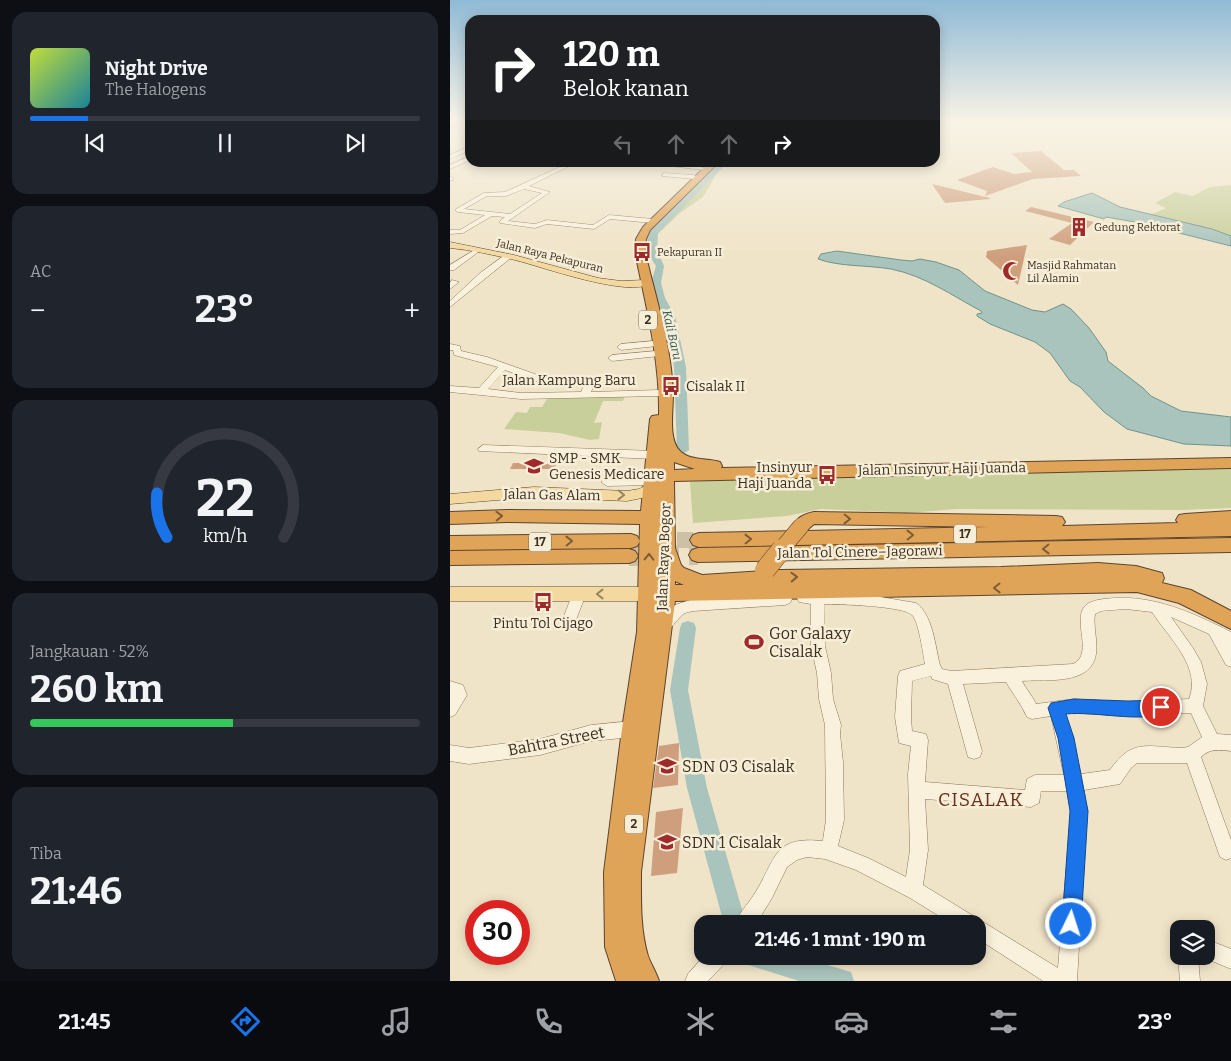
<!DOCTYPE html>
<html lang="id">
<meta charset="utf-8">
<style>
:root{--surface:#171b24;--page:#20242c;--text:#f1f3f6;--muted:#9ea1a6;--line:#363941;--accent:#1a73e8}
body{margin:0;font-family:Bitter,serif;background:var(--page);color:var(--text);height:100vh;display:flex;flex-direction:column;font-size:19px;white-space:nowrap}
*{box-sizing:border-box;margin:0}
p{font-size:16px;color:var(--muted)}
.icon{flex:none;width:28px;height:28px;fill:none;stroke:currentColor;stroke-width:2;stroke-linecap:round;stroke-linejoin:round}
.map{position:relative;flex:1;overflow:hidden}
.panel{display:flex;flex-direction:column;gap:12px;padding:12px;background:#0d0f14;width:450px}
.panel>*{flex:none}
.banner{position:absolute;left:15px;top:15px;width:475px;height:152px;border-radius:15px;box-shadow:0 2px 12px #0003;background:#202124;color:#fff;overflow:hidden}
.tools{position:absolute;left:720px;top:920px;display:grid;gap:10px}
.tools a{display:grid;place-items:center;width:45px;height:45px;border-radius:10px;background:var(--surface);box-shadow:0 2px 12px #0003;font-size:25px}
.speed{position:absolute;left:15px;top:900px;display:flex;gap:10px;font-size:25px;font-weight:700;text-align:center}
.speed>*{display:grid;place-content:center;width:65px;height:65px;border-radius:50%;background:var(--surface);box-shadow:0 2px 12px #0003;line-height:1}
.speed .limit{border:8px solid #d22;background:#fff;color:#111}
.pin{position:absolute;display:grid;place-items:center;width:42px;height:42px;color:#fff;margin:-21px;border:2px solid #fff;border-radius:50%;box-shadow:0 1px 5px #0007}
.me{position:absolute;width:55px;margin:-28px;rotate:4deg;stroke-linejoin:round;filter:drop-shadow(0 0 4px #0008)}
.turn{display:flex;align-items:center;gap:18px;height:105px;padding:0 15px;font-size:22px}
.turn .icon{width:65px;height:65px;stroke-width:2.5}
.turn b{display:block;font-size:35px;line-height:42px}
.lanes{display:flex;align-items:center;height:48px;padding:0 15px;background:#0003;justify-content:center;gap:25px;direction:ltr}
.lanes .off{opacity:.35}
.big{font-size:38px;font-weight:700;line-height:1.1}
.panel .card{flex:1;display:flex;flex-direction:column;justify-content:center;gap:8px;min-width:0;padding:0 18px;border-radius:15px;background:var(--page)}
.panel .dial{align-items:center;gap:0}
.dial svg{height:130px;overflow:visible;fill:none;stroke:var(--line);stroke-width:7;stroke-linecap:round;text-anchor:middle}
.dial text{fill:var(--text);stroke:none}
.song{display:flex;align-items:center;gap:15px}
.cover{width:60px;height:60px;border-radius:8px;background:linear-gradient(135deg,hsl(70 70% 55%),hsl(190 70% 35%))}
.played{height:5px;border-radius:2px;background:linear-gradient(90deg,var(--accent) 15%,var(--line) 15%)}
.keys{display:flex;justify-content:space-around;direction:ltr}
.heat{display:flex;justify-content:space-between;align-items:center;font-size:28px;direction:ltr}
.charge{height:8px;border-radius:4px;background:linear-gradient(90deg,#34c759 52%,var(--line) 0)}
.trip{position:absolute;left:244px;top:915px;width:292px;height:50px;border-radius:15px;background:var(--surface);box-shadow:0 2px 12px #0003;font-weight:700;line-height:50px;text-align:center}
.tab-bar{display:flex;height:80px;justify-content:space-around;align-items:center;background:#090b0e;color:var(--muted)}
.tab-bar .icon{width:35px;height:35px}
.tab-bar .current{color:var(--accent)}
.tab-bar b{font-size:22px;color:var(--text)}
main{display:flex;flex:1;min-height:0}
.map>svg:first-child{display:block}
</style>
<main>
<section class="panel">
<div class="card">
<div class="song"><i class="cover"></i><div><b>Night Drive</b><p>The Halogens</p></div></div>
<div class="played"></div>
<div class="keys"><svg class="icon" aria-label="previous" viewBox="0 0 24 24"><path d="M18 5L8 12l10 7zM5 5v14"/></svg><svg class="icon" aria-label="pause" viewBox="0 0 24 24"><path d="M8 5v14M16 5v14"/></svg><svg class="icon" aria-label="next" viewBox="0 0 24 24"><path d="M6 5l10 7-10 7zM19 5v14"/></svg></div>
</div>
<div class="card"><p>AC</p>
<div class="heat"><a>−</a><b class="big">23°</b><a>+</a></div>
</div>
<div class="card dial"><svg viewBox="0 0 100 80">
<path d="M14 69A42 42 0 1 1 86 69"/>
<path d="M14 69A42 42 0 0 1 8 42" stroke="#1a73e8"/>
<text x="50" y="56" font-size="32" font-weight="700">22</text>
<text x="50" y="72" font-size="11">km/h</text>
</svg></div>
<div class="card"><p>Jangkauan · 52%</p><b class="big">260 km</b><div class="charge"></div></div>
<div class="card"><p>Tiba</p><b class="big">21:46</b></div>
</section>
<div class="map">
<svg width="781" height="981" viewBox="0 0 781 981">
<rect width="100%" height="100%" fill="#f0e4c8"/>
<g fill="#c9cf9b">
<path d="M269 163H280L270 168 253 197 230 213 190 251 196 231Z"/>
<path d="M781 185V236L700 215 716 208 705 203 725 192 743 196 760 187Z"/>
<path d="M175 396 173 401H153L144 423 152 422 149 439 140 440 109 433 54 429 66 412 77 413 80 407H92L98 397Z"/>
<path d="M781 467V508L732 510 506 509 457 513 371 509 337 516 243 523 240 482 315 477Z"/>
</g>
<g fill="#a9c4bc" stroke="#6f938a">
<path d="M642 193 670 207 762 229 781 236V246L685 222 656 217 654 219 608 206 614 202Z"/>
<path d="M387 251 451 260 462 261 470 259 486 262 509 270 535 291 582 310 595 312 613 304 621 309 639 328 656 352 658 361 693 388 701 396 731 411 781 417V446L734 444 677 429 654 412 630 387 620 381 600 353 585 342 540 324 527 316V314L532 313 531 311C501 295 475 276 441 269 418 265 390 267 368 259L371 254Z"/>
</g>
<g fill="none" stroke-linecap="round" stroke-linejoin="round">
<path stroke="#6f938a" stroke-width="1" d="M779 120 781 121"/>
<g fill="#a9c4bc" fill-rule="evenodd">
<path d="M271 162H278L208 233 207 250 214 266 211 283 215 298 225 316 236 367 239 450 233 454 227 450 224 367 215 316 205 298 201 283 206 266C198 255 195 242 201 230Z"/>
<path d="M238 621 244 623 246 628 238 690 257 788 293 913 297 924H274L237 788 220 690 230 628 232 623Z"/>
<path d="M291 956H347L401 972 404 981H349L295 964Z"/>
</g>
</g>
<g fill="#cf9f7d">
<path d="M591 151 614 170H624L631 176 583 179 535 196 537 191 507 180 543 167 564 174 582 172 561 153Z"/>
<path d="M482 184 540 198V199L495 203Z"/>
<path d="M581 207 644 222 620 245 599 239 622 223 575 211Z"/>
<path d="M577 245 568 285 536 257 537 251Z"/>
<path d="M63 463H107L104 469H60Z"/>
<path d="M229 743 228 785 203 788 209 746Z"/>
<path d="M233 808 227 873 201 876 206 812Z"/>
</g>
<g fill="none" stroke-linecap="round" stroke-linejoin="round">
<path stroke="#ccc0a6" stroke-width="16" stroke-dasharray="16 8" stroke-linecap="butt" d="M203 540H249"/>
<path stroke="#ccc0a6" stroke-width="20" stroke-dasharray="20 10" stroke-linecap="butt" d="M179 556 248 555"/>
<g stroke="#8d765c" stroke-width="1">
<g id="minor">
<path d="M20 121V124L0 131V128Z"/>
<path d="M18 131H20V136L14 134Z"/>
<path d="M20 146V150L0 159V155Z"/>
<path d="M20 156V160L0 169V165Z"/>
<path d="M112 162H152L144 166 121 165 79 186 100 192 58 221 85 224 97 220 143 225 159 215 203 219 206 221 203 223 160 219 144 229 97 224 85 228 50 223V221L55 217 42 216 13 233 0 234V230H10L35 215 8 212 6 211V209L34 193 55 192 114 165ZM74 189 92 193 60 214 14 209 37 196H56Z"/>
<path d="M189 162H213L257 168 254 170Z"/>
<path d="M214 173 244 175 247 177 244 179 212 176Z"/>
<path d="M0 176 3 178V180H0Z"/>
<path d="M26 249 31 250 4 270H0V265Z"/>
<path d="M55 255 62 257 0 307V301L30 273Z"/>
<path d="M2 280 9 282 0 289V283Z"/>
<path d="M204 341 208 344 207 346 171 350 167 347 171 344Z"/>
<path d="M0 344 10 346 11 351 37 357 96 378 143 380 145 382 141 392 209 390 214 393 209 396 71 399 0 392V386L29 388 48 367 4 355 3 350H0ZM55 370 95 384 134 385 131 392 71 393 38 389Z"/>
<path d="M206 351 209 352V356L162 361 158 358 162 355Z"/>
<path d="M33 445 205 451 210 455 205 459 29 451 28 449Z"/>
<path d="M203 477 209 481 203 485 157 486 151 482 157 478Z"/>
<path d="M129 589 134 590 136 594 124 625 119 627 114 625 112 621 124 590Z"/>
<path d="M354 592 407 593 466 603C483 615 485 646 490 665L492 669 501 671 623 664C642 655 626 627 632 611 635 602 646 600 654 599 701 593 741 612 781 632V667L776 665 759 634 721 617 743 648 751 662 757 684 753 706 767 734 781 735V751C769 750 760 748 751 757L781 840V858L776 860 770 857 737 763H687L681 768 670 784 634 790 637 811 627 981H593L528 939V924H502L460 898 406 870 375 859 357 857 347 860 337 867 322 898 306 924H285C290 911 301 901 308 888 326 856 326 836 372 841L373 840 376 820 375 725 369 699 367 673 361 646V604L349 602 347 598 349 594ZM374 604C389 604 454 606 462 615 469 622 473 654 475 664L450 671 448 676 445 717 449 743 461 746 458 774 460 850 456 877 418 858 388 846 394 820 393 762 390 734 391 725 383 699 381 673 375 646ZM676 609 702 612C718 637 752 667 739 699L678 702 624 699 586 704C582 695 576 689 572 681 596 679 641 686 646 654 648 641 643 627 645 614L651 611ZM481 676 482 679 498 684 518 757 524 759 530 757 532 751 513 684 556 682C563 694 571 704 577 717L582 719 601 716 614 775H585L577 779 575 790 475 782 478 740 476 734 462 731 461 717 462 681ZM624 713 678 716 741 713 752 737 738 747 732 748C697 747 682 738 660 770L631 774 616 714ZM591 791H617L621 811 608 968 473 885 478 850 475 799 581 807 589 803Z"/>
<path d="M335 593 340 595 342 599 340 603 335 605 243 611C240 612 237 612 235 613 225 619 220 636 207 631L205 627 225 605 243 599Z"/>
<path d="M0 681 13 685 17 695 5 715 0 717Z"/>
<path d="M183 721 188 724 191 729 188 734 183 737 141 741 90 755 19 764 0 761V745L19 748 90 739 141 725Z"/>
<path d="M756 939 781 949V969L750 956H756Z"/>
<path d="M729 955V956H748L750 981H730L728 956Z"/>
<path d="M254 956H278L275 963 258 981H235L238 974Z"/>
</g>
</g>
<g stroke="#5b4430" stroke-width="1">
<g id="major">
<path d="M0 242 64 255 148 278 171 281 195 280 200 283C181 299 90 266 65 260 43 255 22 250 0 248Z"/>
<path d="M203 482 208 484 210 487 208 490 197 497 177 501 84 497 0 504V494L84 487 177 491 189 489Z"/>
<path d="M0 587H199L205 589 207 594 205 599 199 601H0Z"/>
</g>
</g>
<g stroke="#5b4430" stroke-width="2">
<g id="highway">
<path d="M260 162H269L200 230 196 239 195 252C206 299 222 347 223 395 223 411 218 439 230 451 240 461 257 458 270 462L272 466 271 468 781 458V468L224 481 225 548 231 565 234 568 252 575 330 570 551 567 648 563 686 566 712 573 714 578 712 583 741 590 781 611V629L729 603 687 592 225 601 191 872C191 900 190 929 198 956 201 964 206 972 209 981H166L155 947 154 872 172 729 187 632 190 524 57 522 0 524V512L57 510 191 511 200 419 202 416 209 415C210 359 196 306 185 252L186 239 193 227ZM224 462 245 469 224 470ZM225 581 234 585H225Z"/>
<path d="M781 511V536L249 547 243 545 240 540 243 535 249 533 347 531 342 526C348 517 354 514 364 512L606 516 612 517 615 522 612 526 728 523 726 520 729 515 735 514ZM364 524 539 527 356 531Z"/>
<path d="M181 534 187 536 190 541 187 546 181 548 0 550V536Z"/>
<path d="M781 538V552L248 562 242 560 239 555 242 550 248 548Z"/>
<path d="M179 549 185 551 188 556 185 561 179 563 0 565V551Z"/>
</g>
</g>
<use href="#minor" fill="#faf1dc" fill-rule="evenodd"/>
<use href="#major" fill="#f3d9a0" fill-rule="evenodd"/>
<use href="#highway" fill="#e0a458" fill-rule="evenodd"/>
<g stroke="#5b4430" stroke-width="17" stroke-linecap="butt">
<path id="highway-bridge-far1" d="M331 550 351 526"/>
</g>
<g stroke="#5b4430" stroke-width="21" stroke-linecap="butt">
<path id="highway-bridge" d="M315 570 332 549"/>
</g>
<use href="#highway-bridge-far1" stroke="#e0a458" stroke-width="16"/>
<use href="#highway-bridge" stroke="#e0a458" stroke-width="20"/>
</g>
<defs><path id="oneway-chevron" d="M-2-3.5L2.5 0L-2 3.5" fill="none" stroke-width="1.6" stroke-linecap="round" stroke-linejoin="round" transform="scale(1.25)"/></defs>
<g stroke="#988460">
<use href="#oneway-chevron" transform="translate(171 495) rotate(1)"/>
<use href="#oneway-chevron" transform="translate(150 594) rotate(180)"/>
</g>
<g stroke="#7e5d36">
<use href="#oneway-chevron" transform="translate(49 516) rotate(-2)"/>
<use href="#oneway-chevron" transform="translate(397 519) rotate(1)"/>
<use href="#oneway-chevron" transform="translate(460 535) rotate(-1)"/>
<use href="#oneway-chevron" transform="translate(298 539) rotate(-1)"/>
<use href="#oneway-chevron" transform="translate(119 541) rotate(-1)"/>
<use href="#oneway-chevron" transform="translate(596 549) rotate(179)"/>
<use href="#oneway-chevron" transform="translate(199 557) rotate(-89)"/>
<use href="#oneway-chevron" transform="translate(344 577) rotate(-2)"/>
<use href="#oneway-chevron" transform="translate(547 588) rotate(179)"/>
</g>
<linearGradient id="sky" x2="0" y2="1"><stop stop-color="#8fbad6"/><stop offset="0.47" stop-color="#f8f3e6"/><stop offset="1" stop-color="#f8f3e6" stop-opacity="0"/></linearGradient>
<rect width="781" height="257" fill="url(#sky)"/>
<path fill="#1a73e8" stroke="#114b97" d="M624 699 678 701 711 700 717 702 719 707 717 713C691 723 645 711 616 714L624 738 638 811 631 924 628 931 621 934 614 931 612 924 620 811 608 738 598 708 601 703Z"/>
<defs>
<g id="building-bare" transform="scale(1.5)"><path d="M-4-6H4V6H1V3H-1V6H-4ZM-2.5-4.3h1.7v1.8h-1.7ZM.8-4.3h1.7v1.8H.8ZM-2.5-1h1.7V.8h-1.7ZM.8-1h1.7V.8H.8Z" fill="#9e2a2b" stroke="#f7eed8" stroke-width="2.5" paint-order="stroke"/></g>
<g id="bus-bare" transform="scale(1.5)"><path d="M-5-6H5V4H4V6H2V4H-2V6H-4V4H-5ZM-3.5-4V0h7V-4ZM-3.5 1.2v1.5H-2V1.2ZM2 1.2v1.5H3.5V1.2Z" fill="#9e2a2b" stroke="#f7eed8" stroke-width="2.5" paint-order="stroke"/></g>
<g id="mosque-bare" transform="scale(1.5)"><path d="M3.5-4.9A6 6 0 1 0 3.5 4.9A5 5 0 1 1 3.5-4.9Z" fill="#9e2a2b" stroke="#f7eed8" stroke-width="2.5" paint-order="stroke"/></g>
<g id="school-bare" transform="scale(1.5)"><path d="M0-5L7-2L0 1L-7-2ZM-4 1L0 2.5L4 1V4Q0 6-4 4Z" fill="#9e2a2b" stroke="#f7eed8" stroke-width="2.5" paint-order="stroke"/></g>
<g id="stadium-bare" transform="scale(1.5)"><path d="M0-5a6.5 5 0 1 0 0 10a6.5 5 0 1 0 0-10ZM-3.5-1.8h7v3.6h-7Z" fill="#9e2a2b" stroke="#f7eed8" stroke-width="2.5" paint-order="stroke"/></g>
</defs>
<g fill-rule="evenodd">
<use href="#building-bare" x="629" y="227"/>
<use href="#bus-bare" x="192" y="252"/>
<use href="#mosque-bare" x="562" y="271"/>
<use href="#bus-bare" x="221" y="386"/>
<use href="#school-bare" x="84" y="466"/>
<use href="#bus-bare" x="377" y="475"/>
<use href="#bus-bare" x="93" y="602"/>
<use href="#stadium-bare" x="304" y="642"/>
<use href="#school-bare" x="217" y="766"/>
<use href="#school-bare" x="217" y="842"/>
</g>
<g text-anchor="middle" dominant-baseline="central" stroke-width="5" stroke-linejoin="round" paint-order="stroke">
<g font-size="11" fill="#3d2e20" stroke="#f7eed8" text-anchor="start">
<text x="644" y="227">Gedung Rektorat</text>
<text x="207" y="252">Pekapuran II</text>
<text x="577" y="265">Masjid Rahmatan<tspan x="577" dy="13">Lil Alamin</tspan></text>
</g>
<g font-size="11" fill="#3d2e20" stroke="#f7eed8">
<text transform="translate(100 256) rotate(14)">Jalan Raya Pekapuran</text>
</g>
<g fill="#f7eed8" stroke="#756857" stroke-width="1">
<rect x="189" y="310.5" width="18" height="19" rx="4"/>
<rect x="504" y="524.5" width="22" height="19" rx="4"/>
<rect x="79" y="532.5" width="22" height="19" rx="4"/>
<rect x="175" y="814.5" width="18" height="19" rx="4"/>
</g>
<g font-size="12" font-weight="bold" fill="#3d2e20">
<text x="198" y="320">2</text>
<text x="515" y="534">17</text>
<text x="90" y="542">17</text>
<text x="184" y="824">2</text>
</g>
<g font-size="12" font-style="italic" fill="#2f5d5a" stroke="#f7eed8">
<text transform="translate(222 335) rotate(77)">Kali Baru</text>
</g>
<g font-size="14" fill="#3d2e20" stroke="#f7eed8">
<text x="119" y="380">Jalan Kampung Baru</text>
<text transform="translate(492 469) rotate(-1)">Jalan Insinyur Haji Juanda</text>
<text transform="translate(102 495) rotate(1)">Jalan Gas Alam</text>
<text transform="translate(410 552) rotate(-1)">Jalan Tol Cinere–Jagorawi</text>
<text transform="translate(214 557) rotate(-88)">Jalan Raya Bogor</text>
</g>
<g font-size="14" fill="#3d2e20" stroke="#f7eed8" text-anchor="start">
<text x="236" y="386">Cisalak II</text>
<text x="99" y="458">SMP - SMK<tspan x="99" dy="16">Genesis Medicare</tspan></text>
<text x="362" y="467" text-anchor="end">Insinyur<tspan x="362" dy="16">Haji Juanda</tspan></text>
<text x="93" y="623" text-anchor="middle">Pintu Tol Cijago</text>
</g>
<g font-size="16" fill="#3d2e20" stroke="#f7eed8" text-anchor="start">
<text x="319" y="633">Gor Galaxy<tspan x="319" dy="18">Cisalak</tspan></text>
<text x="232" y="766">SDN 03 Cisalak</text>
<text x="232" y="842">SDN 1 Cisalak</text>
</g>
<g font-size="16" fill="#3d2e20" stroke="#f7eed8">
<text transform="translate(106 741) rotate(-11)">Bahtra Street</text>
</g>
<g font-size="19" letter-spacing="1" fill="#6b2e1e" stroke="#f7eed8">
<text x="531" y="799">CISALAK</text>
</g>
</g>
</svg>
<div class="tools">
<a><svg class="icon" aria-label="layers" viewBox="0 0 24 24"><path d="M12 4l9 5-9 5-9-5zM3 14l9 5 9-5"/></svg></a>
</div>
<div class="speed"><div class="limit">30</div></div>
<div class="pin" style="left:711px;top:707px;background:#d93025"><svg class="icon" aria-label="arrive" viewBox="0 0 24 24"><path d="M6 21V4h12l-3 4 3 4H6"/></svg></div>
<svg class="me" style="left:621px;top:924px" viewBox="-20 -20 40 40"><circle r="17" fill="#1a73e8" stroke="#fff" stroke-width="3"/><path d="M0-11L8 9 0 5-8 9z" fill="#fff"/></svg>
<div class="trip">21:46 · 1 mnt · 190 m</div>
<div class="banner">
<div class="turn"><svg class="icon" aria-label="right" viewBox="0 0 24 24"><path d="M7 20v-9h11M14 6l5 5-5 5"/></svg><div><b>120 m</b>Belok kanan</div></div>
<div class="lanes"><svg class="icon off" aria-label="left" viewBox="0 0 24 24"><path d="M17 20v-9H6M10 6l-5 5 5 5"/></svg><svg class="icon off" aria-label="ahead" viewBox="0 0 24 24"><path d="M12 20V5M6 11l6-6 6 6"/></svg><svg class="icon off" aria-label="ahead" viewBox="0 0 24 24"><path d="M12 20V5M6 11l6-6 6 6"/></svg><svg class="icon" aria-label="right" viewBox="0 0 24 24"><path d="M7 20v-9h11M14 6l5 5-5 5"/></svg></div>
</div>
</div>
</main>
<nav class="tab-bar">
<b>21:45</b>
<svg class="icon current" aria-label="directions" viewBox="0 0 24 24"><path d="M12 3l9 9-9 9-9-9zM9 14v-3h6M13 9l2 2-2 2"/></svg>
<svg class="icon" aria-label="music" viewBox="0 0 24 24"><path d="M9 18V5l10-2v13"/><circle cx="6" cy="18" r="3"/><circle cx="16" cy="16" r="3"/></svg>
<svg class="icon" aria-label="phone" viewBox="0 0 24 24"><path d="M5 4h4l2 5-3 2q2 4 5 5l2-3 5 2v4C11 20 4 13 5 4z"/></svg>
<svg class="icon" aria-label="climate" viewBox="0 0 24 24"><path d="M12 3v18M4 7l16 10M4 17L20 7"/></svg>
<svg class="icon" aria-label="car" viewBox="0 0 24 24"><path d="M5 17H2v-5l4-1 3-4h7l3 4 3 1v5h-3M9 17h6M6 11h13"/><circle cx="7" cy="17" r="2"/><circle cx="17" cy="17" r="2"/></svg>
<svg class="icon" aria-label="filters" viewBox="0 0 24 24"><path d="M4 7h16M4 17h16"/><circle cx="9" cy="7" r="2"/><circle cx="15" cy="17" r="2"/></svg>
<b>23°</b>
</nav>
